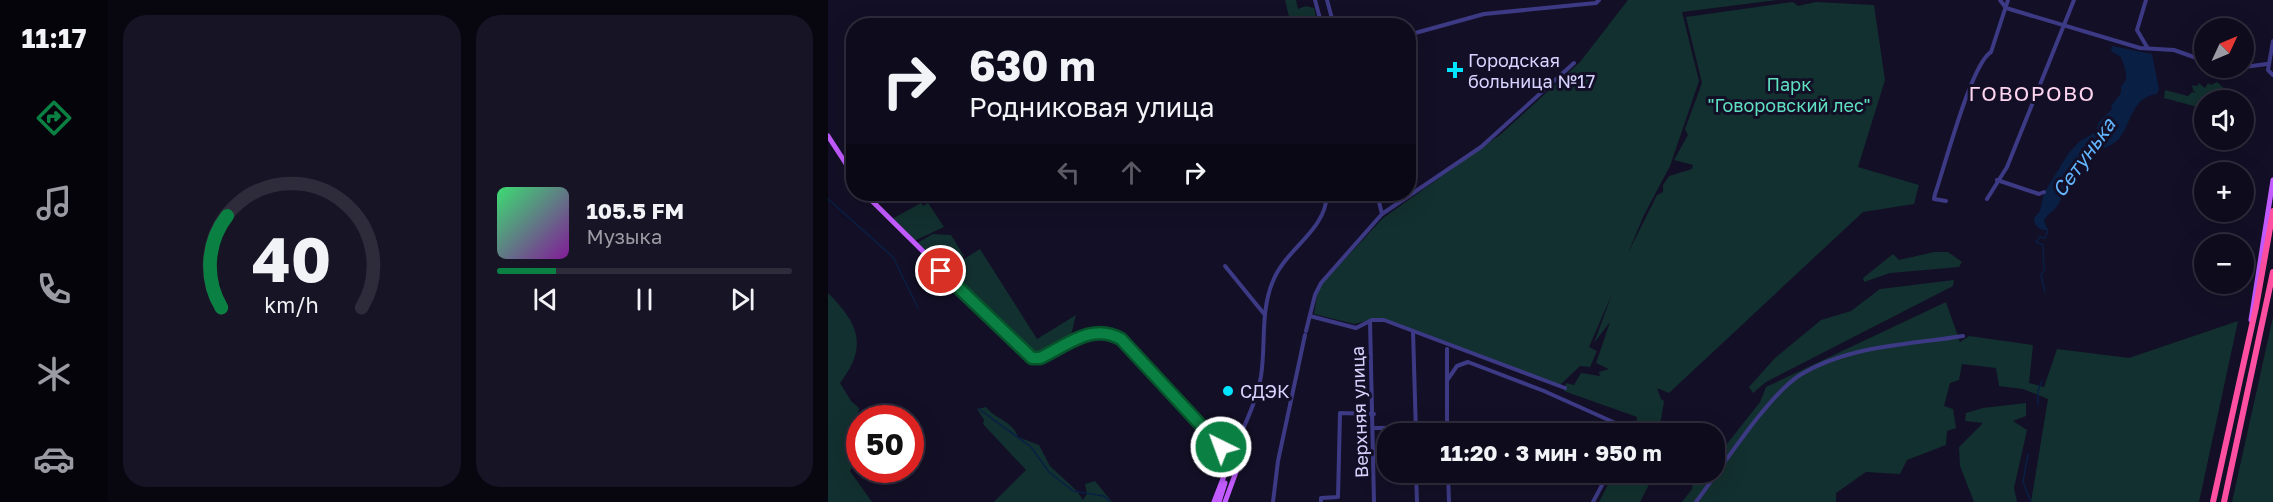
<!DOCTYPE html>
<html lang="ru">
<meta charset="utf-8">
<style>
:root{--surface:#0e0b1c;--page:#171425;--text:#f1f3f6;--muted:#9b9ba3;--line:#2e2b3b;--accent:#0b8043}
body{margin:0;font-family:"Golos Text",sans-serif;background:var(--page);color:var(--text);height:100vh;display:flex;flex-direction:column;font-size:22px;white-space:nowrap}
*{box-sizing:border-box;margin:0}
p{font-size:20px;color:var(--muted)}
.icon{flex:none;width:33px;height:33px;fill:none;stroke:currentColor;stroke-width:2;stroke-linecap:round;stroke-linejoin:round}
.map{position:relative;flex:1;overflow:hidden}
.sheet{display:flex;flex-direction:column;gap:15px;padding:15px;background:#08060f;width:720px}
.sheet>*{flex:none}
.top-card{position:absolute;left:18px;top:18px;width:570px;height:183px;border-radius:24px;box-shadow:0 6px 24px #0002,0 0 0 2px var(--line);background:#0e0b1c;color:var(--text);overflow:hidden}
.needle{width:39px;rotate:46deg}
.fabs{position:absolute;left:1366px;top:18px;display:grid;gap:12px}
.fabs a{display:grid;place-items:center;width:60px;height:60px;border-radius:50%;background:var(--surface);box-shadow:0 6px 24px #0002,0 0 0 2px var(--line);font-size:30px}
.speed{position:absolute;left:18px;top:405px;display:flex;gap:12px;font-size:30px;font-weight:700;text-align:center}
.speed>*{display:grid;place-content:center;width:78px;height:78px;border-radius:50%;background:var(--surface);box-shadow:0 6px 24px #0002,0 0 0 2px var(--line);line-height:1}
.speed .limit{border:9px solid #d22;background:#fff;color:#111}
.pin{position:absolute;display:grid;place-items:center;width:51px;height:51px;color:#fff;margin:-26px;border:3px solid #fff;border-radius:50%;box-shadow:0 2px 6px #0007}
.me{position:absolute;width:66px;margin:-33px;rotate:318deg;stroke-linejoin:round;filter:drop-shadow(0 0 4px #0008)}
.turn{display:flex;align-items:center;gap:21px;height:126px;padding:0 24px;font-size:27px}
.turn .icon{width:78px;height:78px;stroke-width:2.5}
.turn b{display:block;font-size:42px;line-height:51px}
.lanes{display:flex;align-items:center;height:57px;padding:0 24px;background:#0003;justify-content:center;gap:30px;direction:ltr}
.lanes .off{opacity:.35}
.sheet .card{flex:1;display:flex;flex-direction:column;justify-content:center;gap:9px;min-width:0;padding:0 21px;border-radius:24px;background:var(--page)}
.sheet .dial{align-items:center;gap:0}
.dial svg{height:156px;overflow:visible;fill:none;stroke:var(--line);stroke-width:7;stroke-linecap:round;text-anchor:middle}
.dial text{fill:var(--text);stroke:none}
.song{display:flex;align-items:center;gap:18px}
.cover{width:72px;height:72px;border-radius:9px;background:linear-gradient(135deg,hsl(140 70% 55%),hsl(290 70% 35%))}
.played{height:6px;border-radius:3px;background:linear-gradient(90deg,var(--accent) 20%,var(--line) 20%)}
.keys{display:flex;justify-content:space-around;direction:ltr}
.sheet .tiles{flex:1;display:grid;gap:15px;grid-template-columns:repeat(2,1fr)}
.trip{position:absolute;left:549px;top:423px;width:348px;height:60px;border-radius:24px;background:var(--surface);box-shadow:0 6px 24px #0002,0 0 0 2px var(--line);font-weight:700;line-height:60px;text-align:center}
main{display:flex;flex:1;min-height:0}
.tab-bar{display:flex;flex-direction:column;width:108px;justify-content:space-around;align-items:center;background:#06040b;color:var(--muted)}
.tab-bar .icon{width:42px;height:42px}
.tab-bar .on{color:var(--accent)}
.tab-bar b{font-size:27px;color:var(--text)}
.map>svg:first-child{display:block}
</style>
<main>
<nav class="tab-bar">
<b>11:17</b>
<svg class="icon on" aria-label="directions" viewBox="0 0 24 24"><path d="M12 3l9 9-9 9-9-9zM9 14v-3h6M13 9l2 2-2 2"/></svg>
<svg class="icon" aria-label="music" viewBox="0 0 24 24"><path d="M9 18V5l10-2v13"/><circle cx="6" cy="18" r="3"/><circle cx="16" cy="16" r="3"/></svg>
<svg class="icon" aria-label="phone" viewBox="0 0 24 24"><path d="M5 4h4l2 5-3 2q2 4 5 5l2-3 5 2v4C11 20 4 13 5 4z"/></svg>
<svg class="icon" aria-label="climate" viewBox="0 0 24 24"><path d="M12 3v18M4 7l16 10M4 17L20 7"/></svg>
<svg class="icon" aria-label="car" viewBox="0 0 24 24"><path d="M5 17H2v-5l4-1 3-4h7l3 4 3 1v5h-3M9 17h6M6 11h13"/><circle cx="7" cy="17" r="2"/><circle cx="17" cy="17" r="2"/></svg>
</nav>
<section class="sheet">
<div class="tiles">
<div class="card dial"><svg viewBox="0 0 100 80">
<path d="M14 69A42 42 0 1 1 86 69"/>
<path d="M14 69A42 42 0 0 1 17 22" stroke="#0b8043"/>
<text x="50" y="56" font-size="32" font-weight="700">40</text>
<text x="50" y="72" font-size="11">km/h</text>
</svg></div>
<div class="card">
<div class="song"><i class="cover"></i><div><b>105.5 FM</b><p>Музыка</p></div></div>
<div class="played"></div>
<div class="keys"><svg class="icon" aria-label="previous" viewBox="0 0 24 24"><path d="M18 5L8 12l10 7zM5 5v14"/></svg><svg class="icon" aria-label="pause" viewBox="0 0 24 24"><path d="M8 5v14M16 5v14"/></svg><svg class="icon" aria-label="next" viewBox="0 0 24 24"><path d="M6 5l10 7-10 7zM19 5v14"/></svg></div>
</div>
</div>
</section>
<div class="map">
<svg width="1445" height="502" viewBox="0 0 1445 502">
<rect width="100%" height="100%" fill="#130f26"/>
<g fill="#12302f">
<path d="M457 0H468L470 9 478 6 486 8 490 25H463Z"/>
<path d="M800 0H949L854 12 871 81 842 166 816 215 800 253 829 195 835 192V185L841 176 864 169 865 165 846 160 860 135 857 129 874 83 858 17 965 2 970 6 988 2 1046 5 1057 80 1030 167 1091 185 1086 204 1035 212 841 393 829 388 833 399 836 401 832 426 824 433H806L809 417 736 391 738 383 746 385 753 373 772 376 771 372 781 369 768 363 782 322 766 343 784 294 761 347 769 351 762 367 752 366 732 385 553 318 526 324 486 314 490 288 555 218 673 134 752 62Z"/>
<path d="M1389 82 1404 95V100H1377V109L1336 98 1337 90 1360 96 1364 92 1368 93 1365 90 1364 85 1369 86 1371 83 1377 88 1380 83 1383 85Z"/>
<path d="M93 203 95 206 100 203 116 227 86 241 64 219Z"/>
<path d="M105 234 123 235 136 256 115 269 89 243Z"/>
<path d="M152 249 209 339 248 315 243 335 213 351 199 350 117 271Z"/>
<path d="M1106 252H1120L1134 262 1131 267 1062 273 1036 282 1035 278 1065 254 1071 260Z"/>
<path d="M1126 280 1125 286 938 382 925 393 921 387 947 358 993 320 1023 311 1052 289Z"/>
<path d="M0 293C30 323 41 346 12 383L23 401 31 408 30 415 34 418H32L31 454 22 471 44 502H0Z"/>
<path d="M1118 302 1132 342 1141 336 1205 345 1201 383 1216 387 1229 349 1301 358 1410 321 1371 502H1203L1220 399 1195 389 1171 386 1168 368 1134 364 1131 380 1122 383 1116 406 1125 409 1128 428 1119 431 1118 445 1079 460 1072 474 1038 472 1008 493V502H854L864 489 865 480 850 484 845 480V473L886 472 887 459 932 402 938 387Z"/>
<path d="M1445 317V502H1404Z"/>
<path d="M1198 403V416L1185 421 1199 430 1186 488 1189 502H1146L1132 466 1131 447 1155 423 1137 421 1138 413 1155 408Z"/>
<path d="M158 407C168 420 184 420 190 437L211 445 222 466 248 490 255 500 259 494 257 484 267 481 284 502H166L198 470 155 424 156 420 149 409Z"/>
<path d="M786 473V472L827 473 812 502H771Z"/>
</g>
<path fill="#0a1f44" d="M1284 46 1324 54 1331 89 1329 94C1303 97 1304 124 1290 140 1284 146 1266 152 1258 158 1244 170 1238 190 1230 205 1226 212 1220 212 1216 221L1220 230C1212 231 1206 226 1206 218L1212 211 1216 193 1240 154 1252 141 1268 132 1270 123 1284 109 1283 106 1293 93V86C1303 79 1296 67 1293 57L1283 51Z"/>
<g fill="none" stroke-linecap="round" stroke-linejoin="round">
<g stroke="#0a1f44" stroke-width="1.5">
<path d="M0 199 65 257 90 308"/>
<path d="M1217 292 1213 275 1216 271 1215 245 1208 242 1212 237 1217 238 1220 230"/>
<path d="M1210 405V391L1214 381"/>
<path d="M151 409 203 447 221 472 245 491 276 496 282 502"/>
<path d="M1200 454 1195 482 1203 502"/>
</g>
<g stroke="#3d3a85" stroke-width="4">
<path d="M487 0 494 26"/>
<path d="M499 0 506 26"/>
<path d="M1172 0 1178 8 1312 48 1346 50 1377 61"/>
<path d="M1318 0 1309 30 1319 47"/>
<path d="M580 35 656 14 768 3 771 0"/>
<path d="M1445 41 1440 70 1445 75"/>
<path d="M1416 67 1439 64"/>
<path d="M1169 180 1211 194 1216 192"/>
<path d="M1159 199 1179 167 1246 0"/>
<path d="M1118 201 1106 199 1107 194C1117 166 1143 64 1163 52L1180 0"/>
<path d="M554 214 653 147 746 63"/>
<path d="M397 266 437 315"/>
<path d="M482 316 528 328 544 320H556L737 388"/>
<path d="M542 321 546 502"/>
<path d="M478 331 487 295 493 283 554 214 549 194"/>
<path d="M585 331 588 434"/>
<path d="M619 349V434"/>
<path d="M620 379 629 366 640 362 716 391 794 426 799 434"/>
<path d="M547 428H587"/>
<path d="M403 458C413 431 428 405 433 376 438 345 432 311 445 281 458 248 498 231 499 194"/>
<path d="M588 472 589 502"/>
<path d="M620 472 621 502"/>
<path d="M445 502 450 461 477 335"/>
<path d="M493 502V498L510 497 512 413 546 414"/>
<path d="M765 502 781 472"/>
<path d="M868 502C893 469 939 396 972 375 1021 345 1080 345 1135 336"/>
</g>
<g stroke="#c25bff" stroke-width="5">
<path d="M0 136 26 176"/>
<path d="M37 194 201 356C232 367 254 310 298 343L407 461 408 472 397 502"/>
<path d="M1423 320 1445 180"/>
<path d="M386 502 403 458"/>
<path d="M391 502 397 483"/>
</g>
<g stroke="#ff4fa3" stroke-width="6">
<path d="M1385 502 1428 307 1445 211"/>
<path d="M1396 502 1445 272"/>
</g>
</g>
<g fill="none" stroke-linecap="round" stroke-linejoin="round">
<g stroke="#07532c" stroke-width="15">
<path id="route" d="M113 271 204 358H212C238 346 264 322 293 339L393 447"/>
</g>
<use href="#route" stroke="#0b8043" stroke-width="10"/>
</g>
<g fill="#00e5ff" stroke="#130f26" stroke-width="2">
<path d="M624 61h6v6h6v6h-6v6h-6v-6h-6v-6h6z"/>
<circle cx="400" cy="391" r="6"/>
</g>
<g text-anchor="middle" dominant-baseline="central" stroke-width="6" stroke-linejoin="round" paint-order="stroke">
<g font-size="18" fill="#d9d4ff" stroke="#130f26" text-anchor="start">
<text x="640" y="60">Городская<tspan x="640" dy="21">больница №17</tspan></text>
<text x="412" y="391">СДЭК</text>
</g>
<g font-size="18" fill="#5fe0c0" stroke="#130f26">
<text x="961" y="84">Парк<tspan x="961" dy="21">"Говоровский лес"</tspan></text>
</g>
<g font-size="18" fill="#d9d4ff" stroke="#130f26">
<text transform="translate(531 412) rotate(-92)">Верхняя улица</text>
</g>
<g font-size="20" font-style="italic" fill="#62b6ff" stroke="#130f26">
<text transform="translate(1255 157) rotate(-54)">Сетунька</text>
</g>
<g font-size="21" letter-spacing="1.5" fill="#ffd6f0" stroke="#130f26">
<text x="1204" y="93">ГОВОРОВО</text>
</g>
</g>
</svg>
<div class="fabs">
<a><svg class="needle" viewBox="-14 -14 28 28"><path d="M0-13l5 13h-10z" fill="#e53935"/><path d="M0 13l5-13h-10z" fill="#9b9ba3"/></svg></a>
<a><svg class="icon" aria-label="sound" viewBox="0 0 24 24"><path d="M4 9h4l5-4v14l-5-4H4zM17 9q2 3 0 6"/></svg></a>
<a>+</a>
<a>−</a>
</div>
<div class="speed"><div class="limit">50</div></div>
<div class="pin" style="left:113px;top:271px;background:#d93025"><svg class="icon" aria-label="arrive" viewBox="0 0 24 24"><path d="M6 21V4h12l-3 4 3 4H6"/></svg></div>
<svg class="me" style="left:393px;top:447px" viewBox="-20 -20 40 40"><circle r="17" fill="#0b8043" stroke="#fff" stroke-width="3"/><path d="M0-11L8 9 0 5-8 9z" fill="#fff"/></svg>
<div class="trip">11:20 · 3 мин · 950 m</div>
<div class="top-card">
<div class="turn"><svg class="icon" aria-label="right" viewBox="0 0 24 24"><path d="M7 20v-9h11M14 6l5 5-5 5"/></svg><div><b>630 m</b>Родниковая улица</div></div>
<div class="lanes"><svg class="icon off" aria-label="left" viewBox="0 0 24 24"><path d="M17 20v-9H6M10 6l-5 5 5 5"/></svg><svg class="icon off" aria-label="ahead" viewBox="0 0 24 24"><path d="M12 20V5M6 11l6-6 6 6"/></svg><svg class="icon" aria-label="right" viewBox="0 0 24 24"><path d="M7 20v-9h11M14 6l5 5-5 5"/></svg></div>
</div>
</div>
</main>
